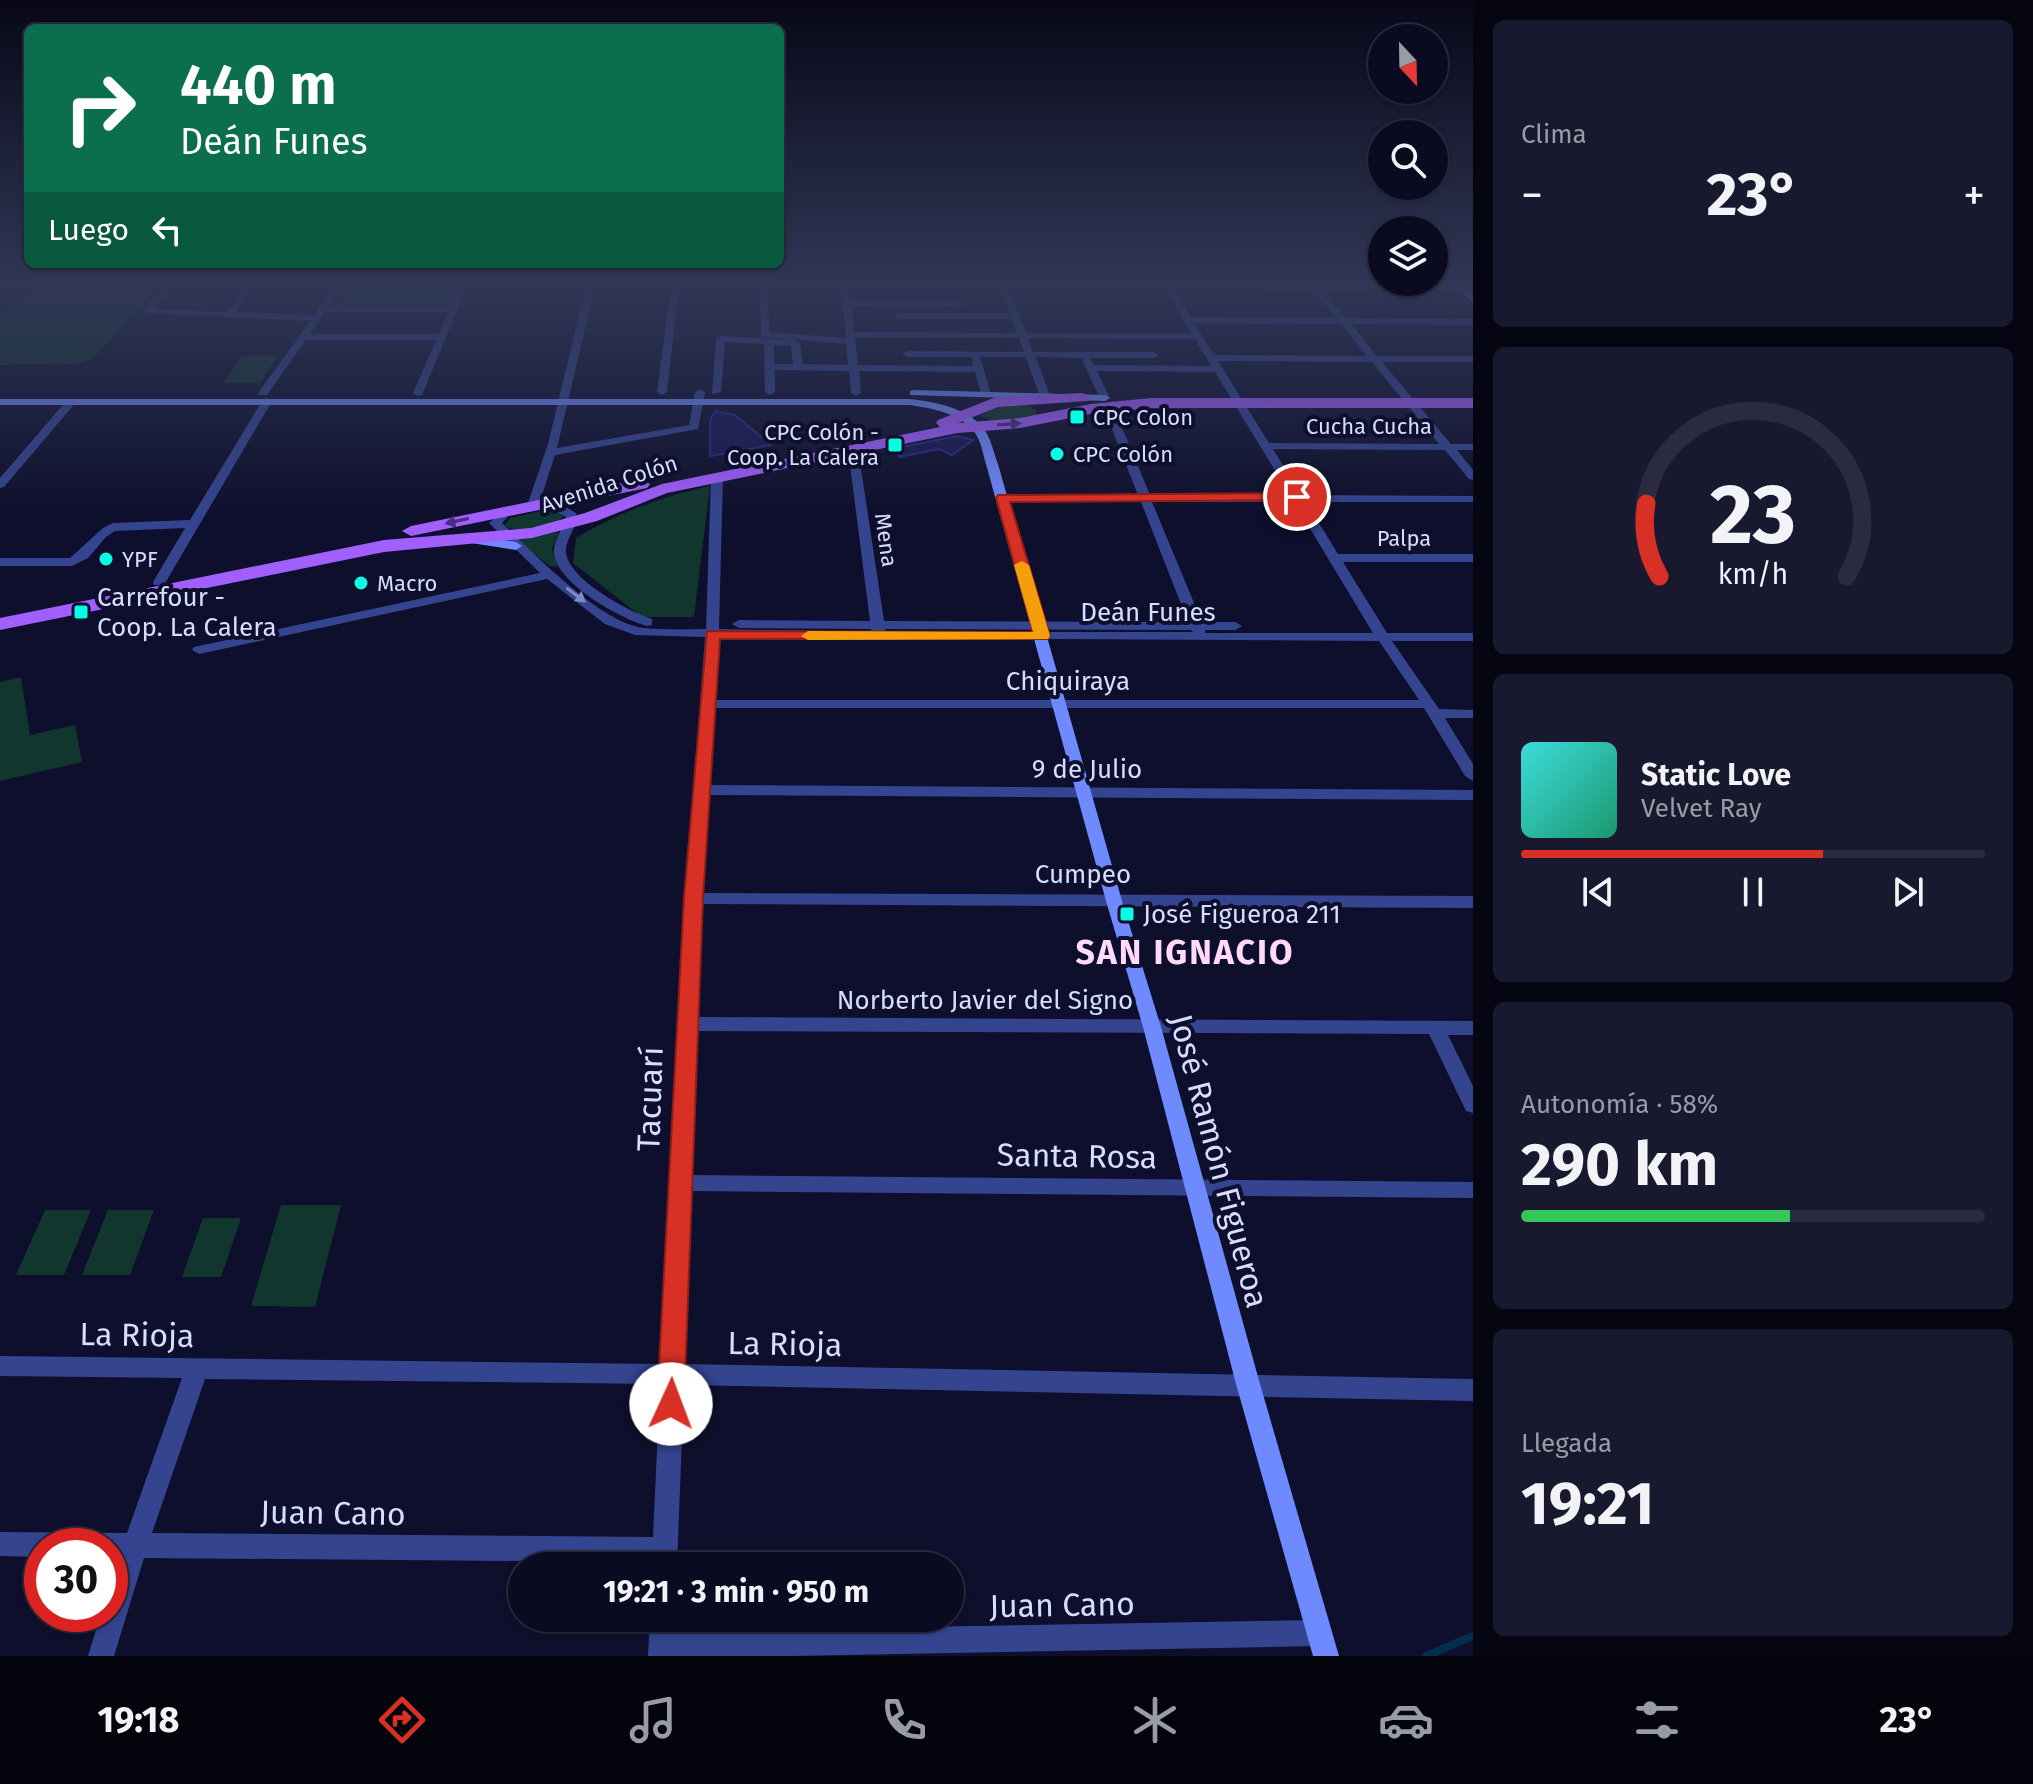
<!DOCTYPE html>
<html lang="es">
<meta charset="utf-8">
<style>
:root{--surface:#0a0b21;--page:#18192e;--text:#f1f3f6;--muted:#999ba5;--line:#2a2b3f;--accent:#d93025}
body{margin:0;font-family:"Fira Sans",sans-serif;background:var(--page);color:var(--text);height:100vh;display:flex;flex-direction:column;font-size:30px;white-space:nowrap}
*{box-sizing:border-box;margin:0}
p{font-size:26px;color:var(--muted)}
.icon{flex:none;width:44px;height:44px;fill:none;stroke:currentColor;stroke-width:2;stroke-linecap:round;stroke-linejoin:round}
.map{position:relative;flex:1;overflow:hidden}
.sheet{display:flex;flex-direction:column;gap:20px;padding:20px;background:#060612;width:560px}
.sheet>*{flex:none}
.guide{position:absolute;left:24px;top:24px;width:760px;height:244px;border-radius:12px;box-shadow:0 2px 6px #0004,0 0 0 2px var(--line);background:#0b6e4f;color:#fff;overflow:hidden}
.needle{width:52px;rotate:158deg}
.buttons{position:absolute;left:1368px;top:24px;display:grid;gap:16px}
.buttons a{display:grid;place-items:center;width:80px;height:80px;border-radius:50%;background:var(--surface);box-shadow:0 2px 6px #0004,0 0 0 2px var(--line);font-size:40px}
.speed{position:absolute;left:24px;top:1528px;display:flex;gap:16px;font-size:40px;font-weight:700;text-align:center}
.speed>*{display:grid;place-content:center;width:104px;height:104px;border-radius:50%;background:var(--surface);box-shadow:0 2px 6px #0004,0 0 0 2px var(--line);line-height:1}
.speed .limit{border:12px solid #d22;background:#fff;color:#111}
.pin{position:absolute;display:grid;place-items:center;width:68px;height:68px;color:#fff;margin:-34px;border:4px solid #fff;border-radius:50%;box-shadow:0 2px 8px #0007}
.me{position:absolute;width:88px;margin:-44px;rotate:2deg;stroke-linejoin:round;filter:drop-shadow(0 0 6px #0008)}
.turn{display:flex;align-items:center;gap:28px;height:168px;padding:0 24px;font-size:36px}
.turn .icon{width:104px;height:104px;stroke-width:2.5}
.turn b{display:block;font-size:56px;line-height:68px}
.then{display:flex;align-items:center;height:76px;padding:0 24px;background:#0003;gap:16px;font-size:30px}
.big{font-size:60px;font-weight:700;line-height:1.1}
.sheet .widget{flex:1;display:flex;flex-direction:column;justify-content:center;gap:12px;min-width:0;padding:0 28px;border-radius:12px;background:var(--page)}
.sheet .dial{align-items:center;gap:0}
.dial svg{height:208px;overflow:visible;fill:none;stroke:var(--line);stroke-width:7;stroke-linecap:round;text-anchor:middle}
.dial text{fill:var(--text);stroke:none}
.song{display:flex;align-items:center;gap:24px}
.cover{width:96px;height:96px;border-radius:12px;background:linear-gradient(135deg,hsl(180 70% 55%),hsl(160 70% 35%))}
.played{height:8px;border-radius:4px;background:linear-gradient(90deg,var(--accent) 65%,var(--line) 65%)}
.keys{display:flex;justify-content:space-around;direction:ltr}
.heat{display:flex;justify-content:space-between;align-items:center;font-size:44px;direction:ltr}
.charge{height:12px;border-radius:6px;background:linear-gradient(90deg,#34c759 58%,var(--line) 0)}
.trip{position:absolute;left:508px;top:1552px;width:456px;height:80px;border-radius:40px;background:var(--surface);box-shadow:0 2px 6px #0004,0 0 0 2px var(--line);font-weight:700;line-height:80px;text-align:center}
.tab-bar{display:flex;height:128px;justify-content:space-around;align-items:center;background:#04040d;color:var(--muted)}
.tab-bar .icon{width:56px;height:56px}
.tab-bar .selected{color:var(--accent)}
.tab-bar b{font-size:36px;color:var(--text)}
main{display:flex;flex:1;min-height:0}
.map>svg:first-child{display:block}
</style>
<main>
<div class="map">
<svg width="1473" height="1656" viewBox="0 0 1473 1656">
<rect width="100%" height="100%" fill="#0e0f2c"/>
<g fill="#10362d">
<path d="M35 286H159L92 359 76 364 0 365V319Z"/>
<path d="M344 286H458L451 305 440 307 340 306 334 304Z"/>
<path d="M242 356H278L260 383H223Z"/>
<path d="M1025 404 1036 410 1037 418 996 422 980 416 994 406Z"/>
<path d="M710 486 694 617H642L573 563 576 538C617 513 664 496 710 486Z"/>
<path d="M546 510H555L564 516C553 528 518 534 504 526L510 518Z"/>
<path d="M559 532 552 549 558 567 550 566 516 540Z"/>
<path d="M21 677 30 735 75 725 82 762 0 781V682Z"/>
<path d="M281 1205H341L315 1307 251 1306Z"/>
<path d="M45 1210H91L64 1275H16Z"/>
<path d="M108 1210H154L130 1275H82Z"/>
<path d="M203 1218H241L221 1277H182Z"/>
</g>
<path fill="#052e4e" d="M358 289H443L436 303 350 302Z"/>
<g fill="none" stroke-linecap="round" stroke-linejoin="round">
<path stroke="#052e4e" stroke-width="8" d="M1426 1656 1473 1636"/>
</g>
<g fill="#18184f" stroke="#28287d" stroke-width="2">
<path d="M715 411 735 415 771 445 710 456V420Z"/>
<path d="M957 436 973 440 952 455 939 449 899 457 897 448Z"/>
</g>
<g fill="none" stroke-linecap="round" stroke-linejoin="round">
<g fill="#34448f" fill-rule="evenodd">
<path d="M164 286H173L155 309 227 312 246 286H255L236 312 314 315 334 286H343L329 306H450L458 286H467L422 395 418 396 413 393 436 340H306L267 395H259L258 393 310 321 145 313V309ZM325 312H448L439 334H310Z"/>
<path d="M586 286H595L557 448 689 425 695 392 700 389 705 392 698 429 555 455 540 501 564 506 576 513C579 526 567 536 566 549 563 577 629 612 652 619V625L647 626C621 619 556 583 554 553 553 541 563 529 566 517L556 511 539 506 533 510 527 506 548 444Z"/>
<path d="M671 286H679L667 392 662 395 657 392Z"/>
<path d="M760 286H768L769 332 846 338 841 286H849L851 300 959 301 964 304 959 307 852 306 854 332 1017 333 1012 319H899L894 316 899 313H1010L1001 289 976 286H1473V291L1322 290 1346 318 1473 319V325L1351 324 1377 356H1473V362H1382L1451 444H1473V450H1457L1473 470V480L1469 479 1445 450 1273 449 1301 495 1473 496V502H1306L1338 554H1473V562H1343L1387 633H1473V641H1392L1439 709 1473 710V718H1445L1473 764V781L1465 776 1424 708H714L709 785 1473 790V800L708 795 702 893 1473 896V908L701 904 697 1017 1473 1021V1035H1448L1473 1086V1113L1466 1111 1429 1034 697 1031 691 1175 1473 1182V1198L691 1191 684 1364 1473 1379V1401L684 1385 677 1566H651V1562L144 1558 114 1656H88L101 1614H110V1584L118 1558 110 1557V1546H42V1557L0 1556V1532L127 1533 182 1378 0 1376V1356L661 1364 685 898 705 637 635 635 605 624 547 579 199 654 192 650 194 647 540 573 489 523 507 507 513 511 502 523C534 553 600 623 644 628 664 630 685 629 706 629L711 477 717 474 723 477 719 629 872 632 871 629 739 628 732 624 739 620 870 621 848 449 853 446 858 449 884 621 1188 622 1141 502 1002 501 996 498 1002 495H1138L1103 406 1108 403 1113 406 1150 495H1290L1215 372 1097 371 1110 398 1105 401 1100 398 1082 360 1085 358 1036 357 1050 396 1028 403 1023 400 1024 398 1039 394 1026 357H980L991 394 986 397 981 394 975 372 859 371 861 393 856 396 851 393 849 371 775 370V392L770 395 765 392 764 344 725 342 721 392 712 394 716 339 721 336 795 340 800 343 803 364 848 365 846 344 761 337ZM1009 289H1165L1191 333H1026ZM1174 289 1313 290 1336 318 1191 317ZM1194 323 1341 324 1367 356 1214 355ZM855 338H1019L1024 352 907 351 902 354 907 357H972L973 366 858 365ZM1028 338 1195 339 1211 366 1094 365 1089 358H1154L1159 355 1154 352H1033ZM774 345 791 346 793 364H774ZM1218 361 1372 362 1439 444 1269 443ZM1152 502H1294L1373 633H1205V630H1235L1242 626 1235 622H1202ZM885 629 1191 630 1193 632H885ZM719 637 1379 641 1419 700H714ZM205 1379 660 1384 653 1537 152 1533Z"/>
<path d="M267 398 272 401 164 585H154L153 582 185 528 115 531 106 537 88 558 72 566H0V558H70L103 528 113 523 190 520 262 401Z"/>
<path d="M68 399 77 401 4 487 0 488V478Z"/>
<path d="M650 1618H676V1631L1319 1620 1328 1624 1332 1633 1328 1642 1319 1646 792 1656H648Z"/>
</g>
<g fill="#6f8aff" fill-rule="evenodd">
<path d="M1455 286H1465L1473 295V303Z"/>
<path d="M914 390 1105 395 1110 398 1105 401 910 395V391Z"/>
<path d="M0 399H909C935 402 973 408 987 434 992 443 994 454 998 464L1122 901 1161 1027 1260 1384 1339 1656H1313L1236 1384 1143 1027 1106 901 986 464C983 454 981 441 975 433 962 413 930 408 909 405H0Z"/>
<path d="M475 536 516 542 522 546 516 550 471 543V537Z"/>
</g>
<g fill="#a25fff" fill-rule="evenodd">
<path d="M1083 393 1091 398 1088 401 998 407 958 423 1020 418 1091 404 1151 398H1473V408H1151L1091 414 1020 428 957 433 667 493 597 521 532 538 384 552 0 630V618L384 540 531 528 585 513 662 484 940 427 936 423 938 420 996 397Z"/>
<path d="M641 479 650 484 647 488 411 536 402 531 411 526Z"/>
</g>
</g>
<defs><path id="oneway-solid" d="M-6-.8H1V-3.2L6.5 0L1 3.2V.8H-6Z" transform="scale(2)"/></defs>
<g fill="#492f80">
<use href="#oneway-solid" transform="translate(1009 424) rotate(-4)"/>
<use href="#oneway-solid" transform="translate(457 521) rotate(168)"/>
</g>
<use fill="#7e88c1" href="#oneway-solid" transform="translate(576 595) rotate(37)"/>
<linearGradient id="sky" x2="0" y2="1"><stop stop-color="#080818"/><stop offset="0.55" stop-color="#303756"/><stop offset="1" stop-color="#303756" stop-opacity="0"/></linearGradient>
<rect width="1473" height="518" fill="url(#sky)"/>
<path fill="#d93025" stroke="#8d1f18" stroke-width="2" d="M1297 493 1303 497 1301 500 1010 502 1050 636 1048 639H720L703 898 684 1404 680 1412 671 1416 661 1412 657 1404 684 898 707 631 1033 632 996 498 998 495Z"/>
<path fill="#f59e0b" d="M1022 561 1029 565 1050 636 1048 639 808 640 801 636 808 631 1033 632 1014 565Z"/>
<g fill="#04ffe4" stroke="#0e0f2c" stroke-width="3">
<rect x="1069" y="409" width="16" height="16" rx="4"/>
<rect x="887" y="437" width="16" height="16" rx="4"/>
<circle cx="1057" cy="454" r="8"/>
<circle cx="106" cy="559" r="8"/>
<circle cx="361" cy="583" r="8"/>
<rect x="73" y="604" width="16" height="16" rx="4"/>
<rect x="1119" y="906" width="16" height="16" rx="4"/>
</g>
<g text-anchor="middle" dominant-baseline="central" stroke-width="8" stroke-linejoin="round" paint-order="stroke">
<g font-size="22" fill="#d8dcff" stroke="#0e0f2c" text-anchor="start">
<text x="1093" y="417">CPC Colon</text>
<text x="879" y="432" text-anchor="end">CPC Colón -<tspan x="879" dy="25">Coop. La Calera</tspan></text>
<text x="1073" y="454">CPC Colón</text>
<text x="122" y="559">YPF</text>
<text x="377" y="583">Macro</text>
</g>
<g font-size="22" fill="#d8dcff" stroke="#0e0f2c">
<text x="1369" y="426">Cucha Cucha</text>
<text transform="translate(609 484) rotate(-18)">Avenida Colón</text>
<text x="1404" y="538">Palpa</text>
<text transform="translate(886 540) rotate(82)">Mena</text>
</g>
<g font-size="26" fill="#d8dcff" stroke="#0e0f2c" text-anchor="start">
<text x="97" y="597">Carrefour -<tspan x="97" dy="30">Coop. La Calera</tspan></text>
<text x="1143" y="914">José Figueroa 211</text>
</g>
<g font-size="26" fill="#d8dcff" stroke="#0e0f2c">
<text x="1148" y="612">Deán Funes</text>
<text x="1068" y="681">Chiquiraya</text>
<text x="1087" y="769">9 de Julio</text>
<text x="1083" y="874">Cumpeo</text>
<text x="985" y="1000">Norberto Javier del Signo</text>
</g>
<g font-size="32" fill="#d8dcff" stroke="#0e0f2c">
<text transform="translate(650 1099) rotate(-88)">Tacuarí</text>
<text transform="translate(1077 1156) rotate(1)">Santa Rosa</text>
<text transform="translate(1219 1161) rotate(75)">José Ramón Figueroa</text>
<text transform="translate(137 1335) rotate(1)">La Rioja</text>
<text transform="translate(785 1344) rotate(1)">La Rioja</text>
<text transform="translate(333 1513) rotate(1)">Juan Cano</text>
<text transform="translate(1062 1605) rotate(-1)">Juan Cano</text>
</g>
<g font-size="34" font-weight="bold" letter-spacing="2" fill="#ffdaf9" stroke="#0e0f2c">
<text x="1185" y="952">SAN IGNACIO</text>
</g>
</g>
</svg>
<div class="buttons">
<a><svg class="needle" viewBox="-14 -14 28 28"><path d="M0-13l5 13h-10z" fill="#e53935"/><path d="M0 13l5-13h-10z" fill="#999ba5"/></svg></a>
<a><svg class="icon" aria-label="search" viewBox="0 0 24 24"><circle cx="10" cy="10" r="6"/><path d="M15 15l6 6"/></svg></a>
<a><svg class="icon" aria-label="layers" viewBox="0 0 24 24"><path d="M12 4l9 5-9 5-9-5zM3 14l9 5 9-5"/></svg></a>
</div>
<div class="speed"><div class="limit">30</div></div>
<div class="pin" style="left:1297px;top:497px;background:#d93025"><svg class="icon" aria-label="arrive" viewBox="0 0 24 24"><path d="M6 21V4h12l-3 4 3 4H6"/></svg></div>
<svg class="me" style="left:671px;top:1404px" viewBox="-20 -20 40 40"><circle r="19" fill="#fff"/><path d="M0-13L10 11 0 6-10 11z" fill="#d93025"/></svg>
<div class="trip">19:21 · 3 min · 950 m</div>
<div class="guide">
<div class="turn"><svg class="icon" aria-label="right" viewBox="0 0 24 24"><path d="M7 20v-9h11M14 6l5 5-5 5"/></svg><div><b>440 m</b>Deán Funes</div></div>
<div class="then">Luego<svg class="icon" aria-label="left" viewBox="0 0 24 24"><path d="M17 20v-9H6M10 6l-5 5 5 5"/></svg></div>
</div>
</div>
<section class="sheet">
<div class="widget"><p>Clima</p>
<div class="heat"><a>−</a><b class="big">23°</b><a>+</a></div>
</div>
<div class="widget dial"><svg viewBox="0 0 100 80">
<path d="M14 69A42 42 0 1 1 86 69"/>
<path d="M14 69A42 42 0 0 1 9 41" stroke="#d93025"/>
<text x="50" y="56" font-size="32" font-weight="700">23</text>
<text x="50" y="72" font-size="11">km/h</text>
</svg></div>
<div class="widget">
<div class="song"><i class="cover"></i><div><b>Static Love</b><p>Velvet Ray</p></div></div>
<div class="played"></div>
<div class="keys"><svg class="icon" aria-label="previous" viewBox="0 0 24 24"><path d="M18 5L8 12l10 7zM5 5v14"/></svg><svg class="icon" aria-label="pause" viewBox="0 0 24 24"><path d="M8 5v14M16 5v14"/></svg><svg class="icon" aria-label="next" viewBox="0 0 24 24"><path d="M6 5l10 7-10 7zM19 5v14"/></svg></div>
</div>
<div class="widget"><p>Autonomía · 58%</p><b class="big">290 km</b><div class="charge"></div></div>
<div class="widget"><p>Llegada</p><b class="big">19:21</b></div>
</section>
</main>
<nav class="tab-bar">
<b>19:18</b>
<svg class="icon selected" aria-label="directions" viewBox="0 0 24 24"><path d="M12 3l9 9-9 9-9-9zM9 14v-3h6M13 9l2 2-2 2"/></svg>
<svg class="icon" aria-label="music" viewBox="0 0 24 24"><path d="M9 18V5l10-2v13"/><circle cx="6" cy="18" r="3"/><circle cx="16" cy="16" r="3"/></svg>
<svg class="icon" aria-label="phone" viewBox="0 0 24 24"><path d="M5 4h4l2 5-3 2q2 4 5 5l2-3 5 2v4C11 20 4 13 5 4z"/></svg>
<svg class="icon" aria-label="climate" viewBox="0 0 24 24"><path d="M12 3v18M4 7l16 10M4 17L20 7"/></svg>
<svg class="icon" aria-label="car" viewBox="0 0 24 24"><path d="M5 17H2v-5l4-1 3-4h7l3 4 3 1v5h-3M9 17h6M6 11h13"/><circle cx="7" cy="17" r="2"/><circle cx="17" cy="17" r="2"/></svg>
<svg class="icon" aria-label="filters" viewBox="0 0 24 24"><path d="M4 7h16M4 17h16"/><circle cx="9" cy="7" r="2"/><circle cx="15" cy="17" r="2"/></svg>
<b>23°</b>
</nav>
